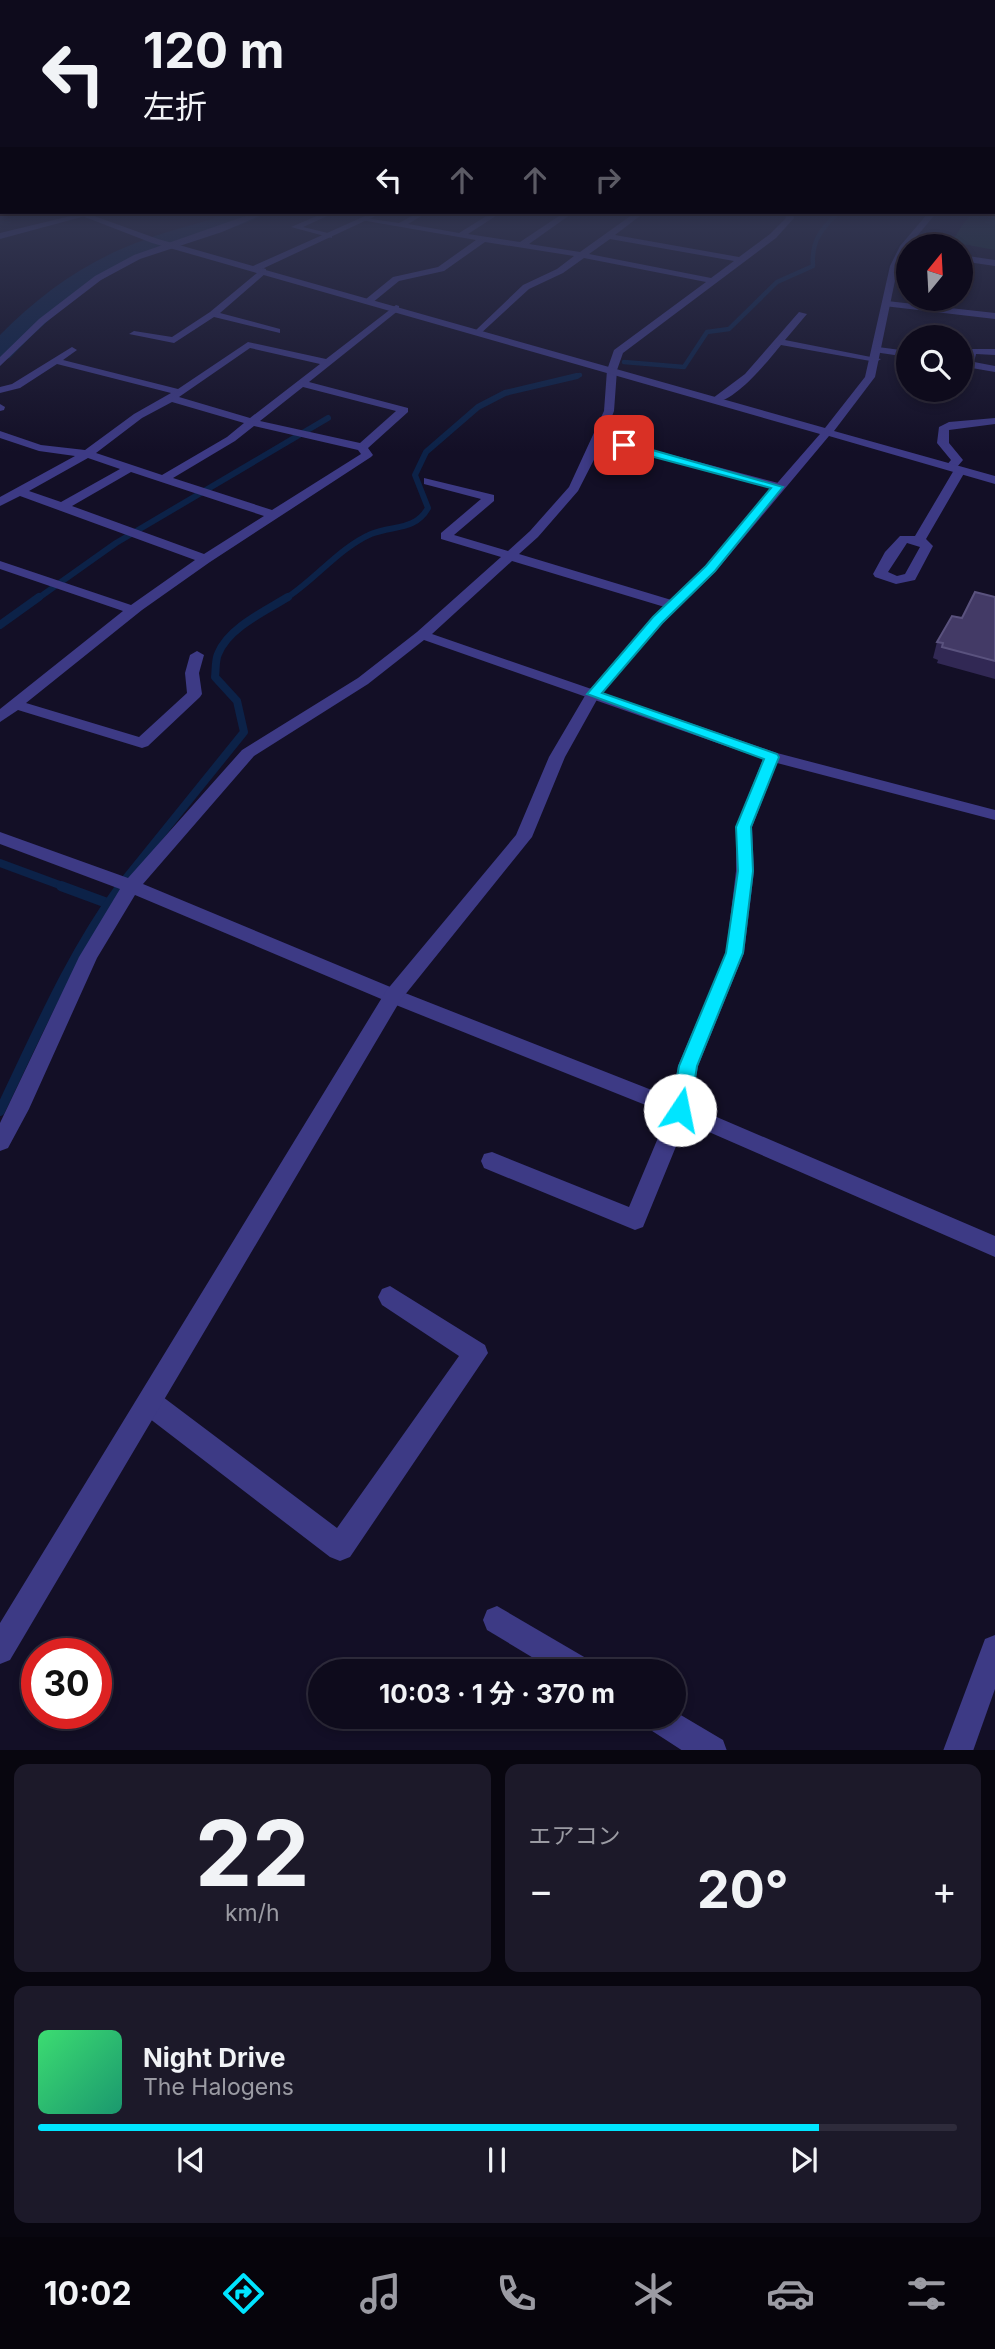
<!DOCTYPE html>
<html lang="ja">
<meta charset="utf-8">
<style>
:root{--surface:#0e0b1c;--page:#1c1929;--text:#f1f3f6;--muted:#9b9ba3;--line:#2e2b3b;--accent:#00e5ff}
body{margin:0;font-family:Inter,"Noto Sans JP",sans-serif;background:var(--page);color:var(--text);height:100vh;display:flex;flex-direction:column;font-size:26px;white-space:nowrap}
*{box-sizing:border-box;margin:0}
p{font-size:23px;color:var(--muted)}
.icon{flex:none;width:38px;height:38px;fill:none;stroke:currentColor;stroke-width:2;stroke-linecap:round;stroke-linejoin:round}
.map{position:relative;height:1750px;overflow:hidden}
.side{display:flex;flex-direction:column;gap:14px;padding:14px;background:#08060f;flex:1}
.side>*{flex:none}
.banner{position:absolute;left:0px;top:0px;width:996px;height:214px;box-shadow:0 4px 10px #0003,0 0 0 2px var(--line);background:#0e0b1c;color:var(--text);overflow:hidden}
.needle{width:46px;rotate:18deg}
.tools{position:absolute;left:896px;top:234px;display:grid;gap:14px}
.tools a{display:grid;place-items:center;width:77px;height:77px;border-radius:50%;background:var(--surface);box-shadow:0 4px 10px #0003,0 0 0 2px var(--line);font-size:35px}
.speed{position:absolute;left:21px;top:1638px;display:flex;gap:14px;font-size:35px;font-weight:700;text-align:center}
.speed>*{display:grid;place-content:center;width:91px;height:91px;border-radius:50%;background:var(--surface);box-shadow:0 4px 10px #0003,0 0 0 2px var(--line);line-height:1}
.speed .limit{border:10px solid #d22;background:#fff;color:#111}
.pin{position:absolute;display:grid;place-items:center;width:60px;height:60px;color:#fff;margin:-30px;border-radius:14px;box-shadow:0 4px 10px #0006}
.me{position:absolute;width:77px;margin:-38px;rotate:11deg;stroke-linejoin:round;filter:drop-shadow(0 0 5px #0008)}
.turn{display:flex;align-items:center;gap:24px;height:147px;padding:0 28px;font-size:32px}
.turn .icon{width:91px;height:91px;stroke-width:2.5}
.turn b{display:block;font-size:49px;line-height:60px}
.lanes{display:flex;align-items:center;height:66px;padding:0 28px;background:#0003;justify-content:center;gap:35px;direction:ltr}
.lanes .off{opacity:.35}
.big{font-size:52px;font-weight:700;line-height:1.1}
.side .widget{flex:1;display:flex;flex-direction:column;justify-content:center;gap:10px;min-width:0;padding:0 24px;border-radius:14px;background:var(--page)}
.side .dial{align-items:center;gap:0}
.dial b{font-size:91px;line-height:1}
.song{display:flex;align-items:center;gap:21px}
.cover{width:84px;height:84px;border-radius:10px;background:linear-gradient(135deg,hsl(140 70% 55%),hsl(160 70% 35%))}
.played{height:7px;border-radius:4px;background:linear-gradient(90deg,var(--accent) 85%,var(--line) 85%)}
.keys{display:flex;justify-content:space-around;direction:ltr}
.heat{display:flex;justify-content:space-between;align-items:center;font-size:38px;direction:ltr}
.side .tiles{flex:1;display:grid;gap:14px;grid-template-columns:1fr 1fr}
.widget:last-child{grid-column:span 2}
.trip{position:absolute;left:308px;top:1659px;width:378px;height:70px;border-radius:35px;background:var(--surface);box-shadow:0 4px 10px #0003,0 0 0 2px var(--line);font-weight:700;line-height:70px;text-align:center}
.menu{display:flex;height:112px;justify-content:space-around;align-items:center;background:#06040b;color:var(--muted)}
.menu .icon{width:49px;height:49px}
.menu .active{color:var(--accent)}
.menu b{font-size:32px;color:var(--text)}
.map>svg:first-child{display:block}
</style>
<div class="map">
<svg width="995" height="1751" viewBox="0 0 995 1751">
<rect width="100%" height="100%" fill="#130f26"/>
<path fill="#12302f" d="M995 207V250L952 242 963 224 974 212H994Z"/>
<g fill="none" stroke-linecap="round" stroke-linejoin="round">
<g stroke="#0c2248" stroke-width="4.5">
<path d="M624 362 684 367 707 332 729 329 777 282 813 266C811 241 821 230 837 213"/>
<path d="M569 378 580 375"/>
</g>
<g stroke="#0c2248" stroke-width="6">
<path d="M37 599 116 543 328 418"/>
<path d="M285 599C315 580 339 548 371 534 393 525 415 531 428 508L415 475 426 452 478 407 505 393 577 376"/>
</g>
<g stroke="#0c2248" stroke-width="8">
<path d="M0 625 39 597"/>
<path d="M0 863 65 887"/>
<path d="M119 887 244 732 237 701 215 677C216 670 215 661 218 654 228 628 265 611 288 597"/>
</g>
<g stroke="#0c2248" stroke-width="10">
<path d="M61 886 107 903"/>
<path d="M0 1111C37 1034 70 956 121 886"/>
</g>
<path fill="#0c2248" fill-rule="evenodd" d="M232 212H263L259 217 246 223C214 235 180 242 148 255 94 278 50 316 10 358L0 361V335C40 294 89 259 144 240 173 229 203 223 232 212Z"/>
<g fill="#3d3a85" fill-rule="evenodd">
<path d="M0 207 3 212H0Z"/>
<path d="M87 212H100L0 239V233Z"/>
<path d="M257 212H268L222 232 140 259 101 280 45 323 0 366V357L39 319 95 276 134 255Z"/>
<path d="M326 212H336L303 227 332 234V238L291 227Z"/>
<path d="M419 212H428L408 224 459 233 493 212H502L468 234 520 242 565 212H574L529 244 580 252 636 212H645L615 235 739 257 770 234 786 218 785 212H793L794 218 776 238 623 353 617 370 614 411 604 437 782 484V490L602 444 578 491 538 537 519 554 678 602V608H668L512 561 432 634 777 753 995 810V820L777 763 752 827 754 871 744 953 698 1066 691 1106 995 1236V1257L686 1122 643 1227 635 1230 484 1168 481 1161 484 1154 492 1152 629 1207 668 1114 386 1001 135 895 97 958 29 1109 8 1148 0 1151V1123L79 957 120 889 0 844V832L128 878 242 750 358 678 417 632 501 557 441 539V533L481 499 424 484V478L494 495V501L454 535 508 551 530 531 569 487 604 411 607 370 614 350 706 282 584 258 563 273 529 289 479 335 474 332 476 330 523 285 557 269 574 256 485 242 444 271 399 281 372 303H366V299L393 277 438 267 476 240 361 220 365 218 399 223ZM610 239 734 261 711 278 589 254ZM424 640 763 759 736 827V871L726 953 678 1066 672 1098 400 991 143 884 254 756 368 684Z"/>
<path d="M911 235 928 239 936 247H927L908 240Z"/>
<path d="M961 255 995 260V266L961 261Z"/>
<path d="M263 268 266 269V273L220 313 280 329V333L214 317 174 343 129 334 134 331 172 337 210 312Z"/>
<path d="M887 301 995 313V319L884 306V302Z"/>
<path d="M396 305 399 306V310L309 382 408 408V412L368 448 373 455 371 457 210 562 142 610 26 703 139 737 187 693 185 673 190 655 197 651 204 655 199 673 202 694 200 697 148 746 142 748 18 710 0 722V709L123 611 0 569V561L131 605 195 560 20 496 0 506V497L75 456 39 451 0 438V431L41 445 85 450 134 414 171 393 57 364 20 388 0 393V387L12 384 72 347 77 350 63 360 178 389 248 342 326 359ZM250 348 320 364 250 418 179 397ZM303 387 396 411 360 443 260 421ZM172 402 244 423 227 437 162 475 96 453 142 418ZM254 426 358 450 361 454 272 510 173 478 235 441ZM88 458 120 469 61 502 29 491ZM131 472 264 516 204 554 72 506Z"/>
<path d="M799 312 807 314 785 340 881 359 876 362 781 345C768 361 734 404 713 402V398L745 374Z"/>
<path d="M878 347 908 351V357L874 352V348Z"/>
<path d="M968 349H995V355L976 354 974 362 995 366V372L966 367 961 363V357L965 358Z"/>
<path d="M0 404 5 407 4 410 0 411Z"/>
<path d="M995 418V424L949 430V443L963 460 957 467 966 470 926 539 933 546 915 580 896 584 875 577 873 574 885 552 900 536H915L954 470 945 467 951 460 937 443 939 427 949 422ZM907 543 920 547 905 574 897 576 888 572Z"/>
<path d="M390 1286 485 1345 488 1353 350 1557 340 1561 330 1557 141 1412 138 1403 141 1394 150 1391 159 1394 337 1528 459 1356 382 1305 378 1297 382 1289Z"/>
<path d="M497 1606 591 1661 595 1671H555L487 1630 483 1620 487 1610Z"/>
<path d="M995 1635V1689L973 1751H943L985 1639Z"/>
<path d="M674 1711 723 1740 727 1751H683L646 1727 641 1717H674Z"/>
</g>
<path fill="#3d3a85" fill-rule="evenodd" d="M72 212H83L158 239 253 266 374 212H384L262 269 825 428 865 377 890 266 900 246 929 212H937L908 247 898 266 875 377 834 431 995 476V484L829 436 715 572 663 623 599 696 565 757 532 837 400 1001 10 1660 0 1664V1623L386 991 516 835 549 757 586 694 653 617 705 566 820 434 152 243Z"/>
</g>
<path fill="#312854" d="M995 597V679L937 663 938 660 933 658 937 642 962 618Z"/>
<path fill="#433a66" stroke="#5a527e" stroke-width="2" d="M975 592 995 597V661L942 647 943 643 937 642 952 616 962 618Z"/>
<linearGradient id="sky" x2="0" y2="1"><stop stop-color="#0a0815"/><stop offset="0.46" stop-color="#333752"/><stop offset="1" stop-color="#333752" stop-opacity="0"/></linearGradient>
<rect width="995" height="452" fill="url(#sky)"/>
<path fill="#00e5ff" stroke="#0095a6" stroke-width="2" d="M624 442 783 487 715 571 662 623 602 693 777 754 779 757 751 827 753 871 743 953 697 1066 690 1110 687 1116 680 1118 673 1116 671 1110 679 1066 726 953 738 871 736 827 764 759 587 694 653 617 706 566 771 488 620 448V443Z"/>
</svg>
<div class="tools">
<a><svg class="needle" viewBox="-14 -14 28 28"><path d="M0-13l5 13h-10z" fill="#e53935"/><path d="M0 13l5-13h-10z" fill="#9b9ba3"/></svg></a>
<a><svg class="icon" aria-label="search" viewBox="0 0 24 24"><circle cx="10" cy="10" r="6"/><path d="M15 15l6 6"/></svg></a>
</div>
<div class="speed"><div class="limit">30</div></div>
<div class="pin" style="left:624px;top:445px;background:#d93025"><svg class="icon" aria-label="arrive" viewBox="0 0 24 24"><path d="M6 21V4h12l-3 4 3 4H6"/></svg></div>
<svg class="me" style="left:680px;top:1110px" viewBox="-20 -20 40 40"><circle r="19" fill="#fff"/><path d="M0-13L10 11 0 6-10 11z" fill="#00e5ff"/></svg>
<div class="trip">10:03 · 1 分 · 370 m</div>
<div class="banner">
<div class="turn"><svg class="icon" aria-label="left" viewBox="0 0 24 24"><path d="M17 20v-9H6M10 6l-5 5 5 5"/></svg><div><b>120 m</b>左折</div></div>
<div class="lanes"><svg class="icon" aria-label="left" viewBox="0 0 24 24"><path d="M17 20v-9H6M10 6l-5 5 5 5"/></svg><svg class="icon off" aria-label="ahead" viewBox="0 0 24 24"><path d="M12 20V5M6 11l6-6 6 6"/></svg><svg class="icon off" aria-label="ahead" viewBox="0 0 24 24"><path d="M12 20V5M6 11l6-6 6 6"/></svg><svg class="icon off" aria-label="right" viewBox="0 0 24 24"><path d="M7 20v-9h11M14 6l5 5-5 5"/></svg></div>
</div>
</div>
<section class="side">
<div class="tiles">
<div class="widget dial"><b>22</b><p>km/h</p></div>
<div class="widget"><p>エアコン</p>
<div class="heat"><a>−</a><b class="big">20°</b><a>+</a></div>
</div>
<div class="widget">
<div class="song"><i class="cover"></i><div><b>Night Drive</b><p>The Halogens</p></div></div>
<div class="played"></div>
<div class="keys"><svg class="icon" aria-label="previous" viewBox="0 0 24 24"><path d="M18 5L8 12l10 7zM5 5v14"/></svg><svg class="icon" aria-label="pause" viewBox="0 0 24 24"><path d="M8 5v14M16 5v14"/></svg><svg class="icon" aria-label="next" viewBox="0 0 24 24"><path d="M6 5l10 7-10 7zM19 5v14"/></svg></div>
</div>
</div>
</section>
<nav class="menu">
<b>10:02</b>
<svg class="icon active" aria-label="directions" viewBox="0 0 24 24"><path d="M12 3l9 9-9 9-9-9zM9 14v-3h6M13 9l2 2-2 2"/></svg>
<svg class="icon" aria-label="music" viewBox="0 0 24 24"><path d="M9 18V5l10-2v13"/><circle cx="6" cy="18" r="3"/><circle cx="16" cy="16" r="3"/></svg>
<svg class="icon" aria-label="phone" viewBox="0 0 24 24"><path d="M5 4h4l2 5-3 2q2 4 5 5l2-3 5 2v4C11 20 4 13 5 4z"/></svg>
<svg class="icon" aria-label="climate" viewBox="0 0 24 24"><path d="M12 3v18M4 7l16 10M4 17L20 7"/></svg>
<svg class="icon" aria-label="car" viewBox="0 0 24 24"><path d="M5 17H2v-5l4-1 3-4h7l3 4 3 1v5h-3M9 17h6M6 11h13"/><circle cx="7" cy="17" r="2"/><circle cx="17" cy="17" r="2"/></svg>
<svg class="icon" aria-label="filters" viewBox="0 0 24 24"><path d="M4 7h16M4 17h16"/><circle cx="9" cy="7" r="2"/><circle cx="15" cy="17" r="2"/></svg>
</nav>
